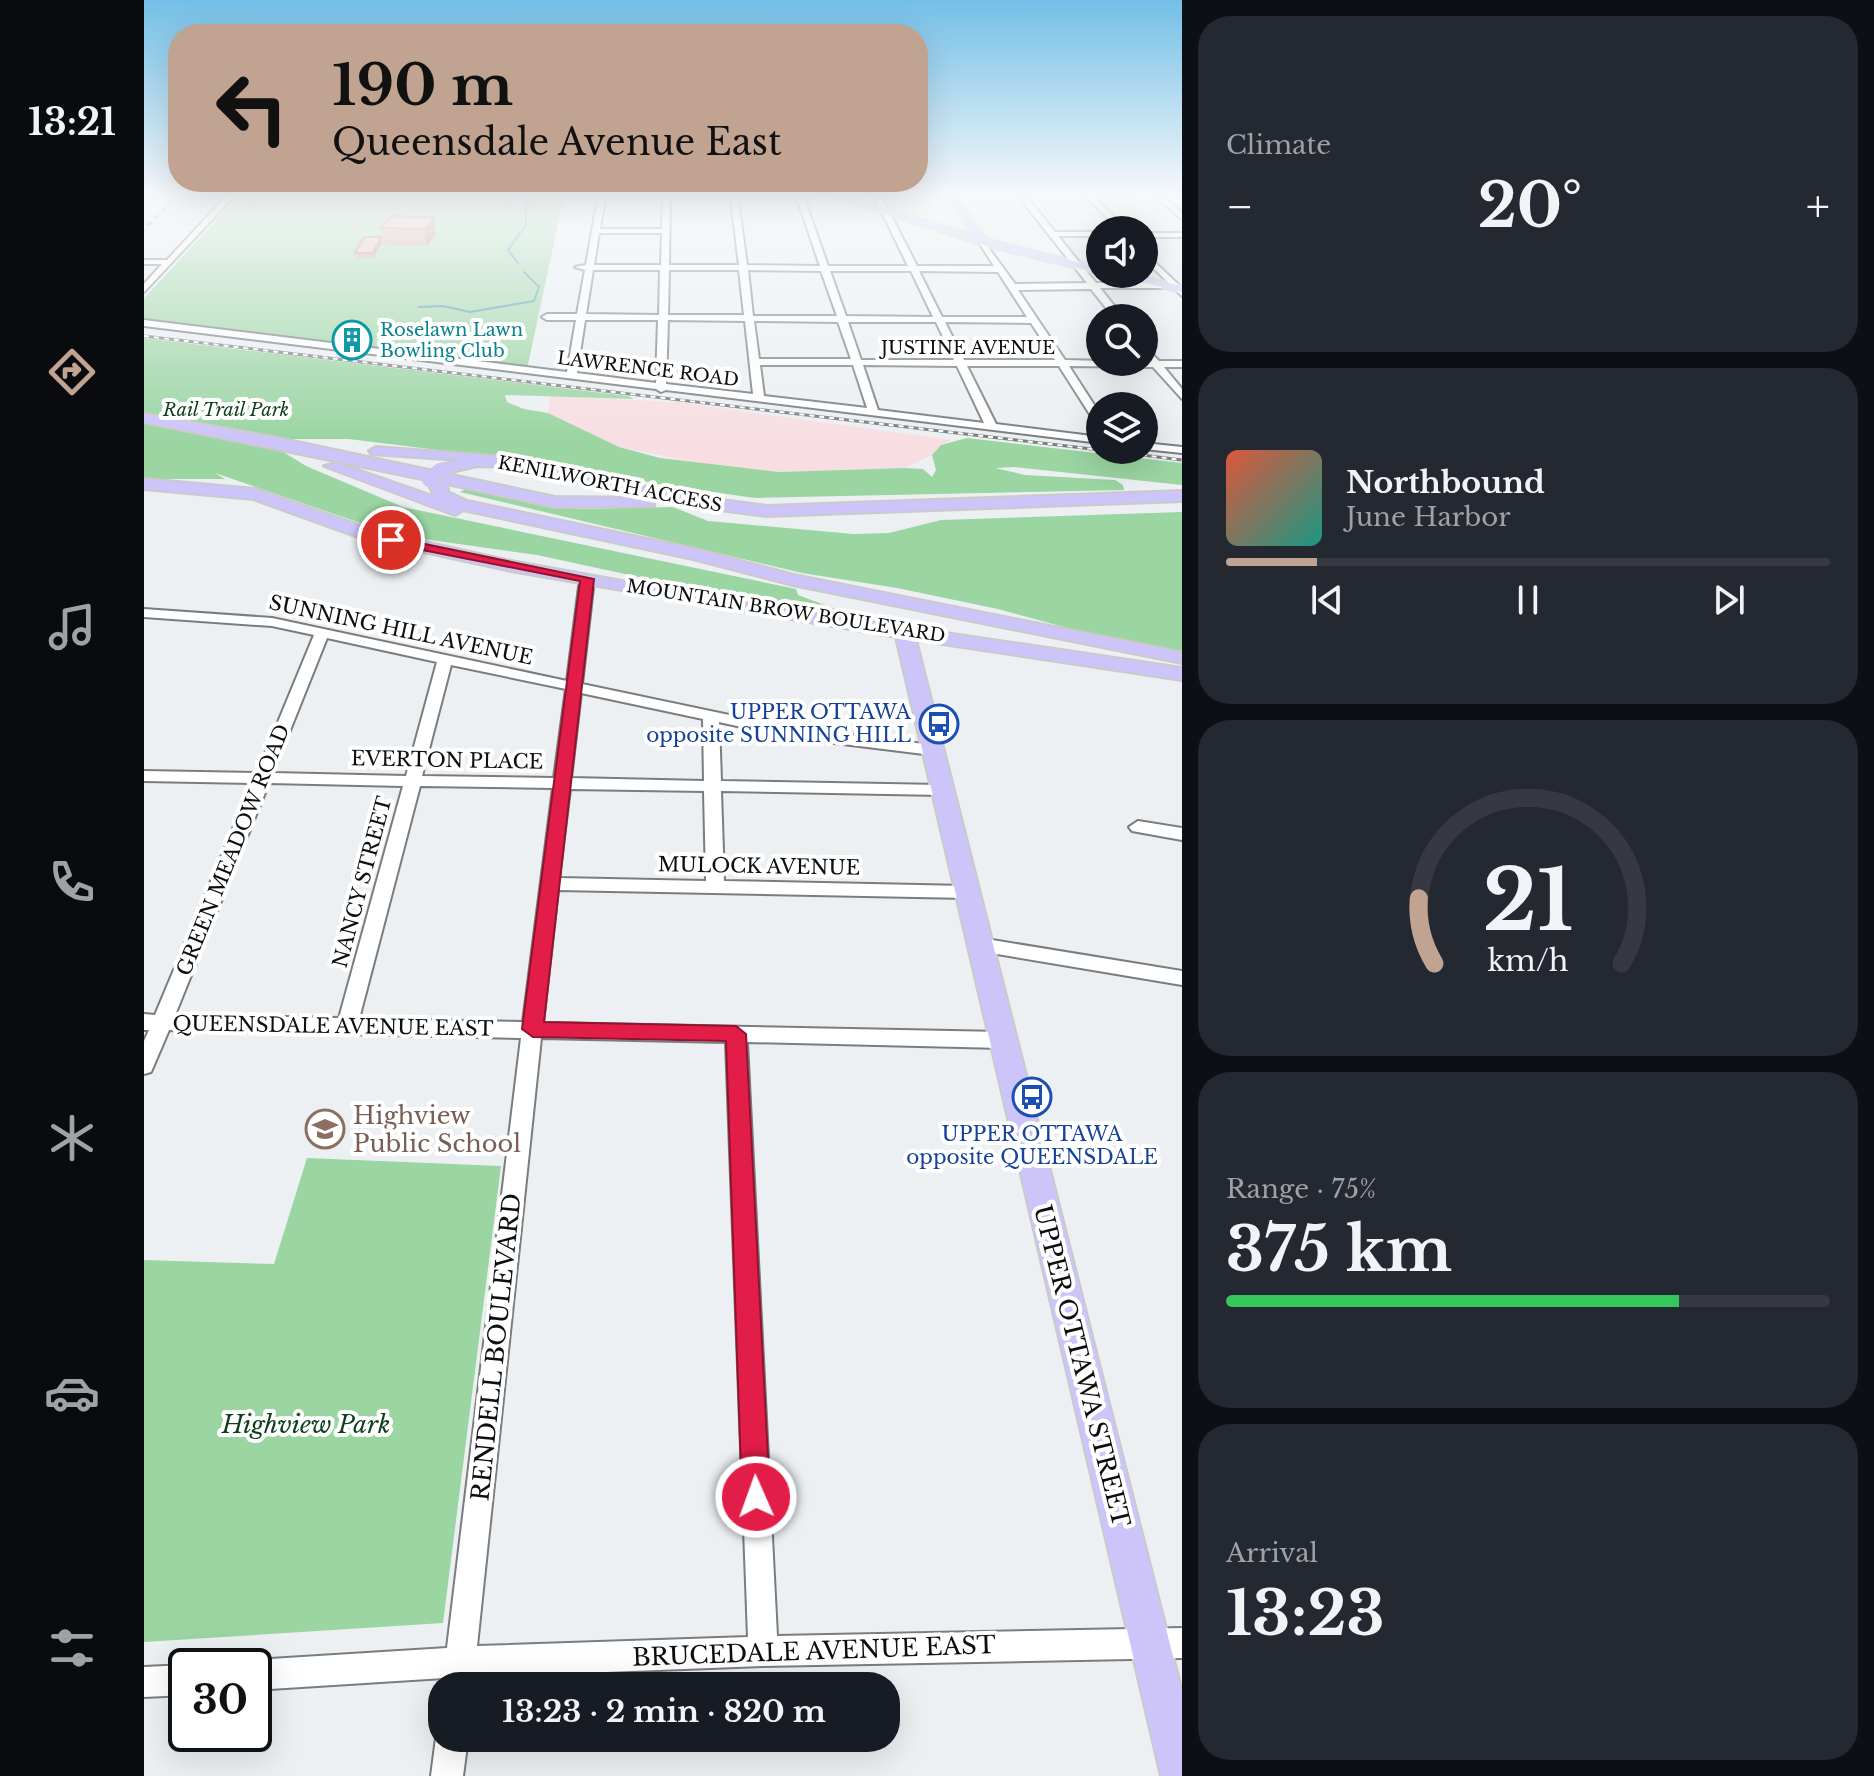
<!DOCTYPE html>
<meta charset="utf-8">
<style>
:root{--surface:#171b24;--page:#242831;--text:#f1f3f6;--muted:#9ea1a6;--line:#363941;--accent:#c0a390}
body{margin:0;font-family:"Libre Baskerville",serif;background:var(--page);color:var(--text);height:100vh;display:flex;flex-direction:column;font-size:30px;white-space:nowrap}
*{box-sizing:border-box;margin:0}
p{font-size:26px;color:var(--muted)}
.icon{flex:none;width:44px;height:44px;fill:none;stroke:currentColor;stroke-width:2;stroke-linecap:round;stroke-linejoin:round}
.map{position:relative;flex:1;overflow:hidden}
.drawer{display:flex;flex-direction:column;gap:16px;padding:16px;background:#0d0f14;width:692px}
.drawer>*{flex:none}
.guide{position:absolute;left:24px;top:24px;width:760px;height:168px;border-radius:32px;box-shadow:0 8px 32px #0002;background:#c0a390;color:#111;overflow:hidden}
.fabs{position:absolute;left:942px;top:216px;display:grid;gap:16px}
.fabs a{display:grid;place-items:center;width:72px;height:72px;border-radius:50%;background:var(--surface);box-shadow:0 8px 32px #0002;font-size:40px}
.speed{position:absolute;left:24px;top:1648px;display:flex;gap:16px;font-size:40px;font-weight:700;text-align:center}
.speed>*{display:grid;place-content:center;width:104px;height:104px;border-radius:50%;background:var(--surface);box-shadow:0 8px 32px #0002;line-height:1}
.speed .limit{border:4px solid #111;border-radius:12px;background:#fff;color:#111}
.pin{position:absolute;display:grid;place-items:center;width:68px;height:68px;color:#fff;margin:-34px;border:4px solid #fff;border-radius:50%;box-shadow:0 2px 8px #0007}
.me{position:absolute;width:88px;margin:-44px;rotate:358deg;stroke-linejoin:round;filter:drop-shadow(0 0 6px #0008)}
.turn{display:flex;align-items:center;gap:28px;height:168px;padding:0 32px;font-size:36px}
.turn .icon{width:104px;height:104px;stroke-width:2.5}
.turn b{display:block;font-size:56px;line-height:68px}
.big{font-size:60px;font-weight:700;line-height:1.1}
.drawer .tile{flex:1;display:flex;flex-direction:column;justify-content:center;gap:12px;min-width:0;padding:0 28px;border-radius:32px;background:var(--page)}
.drawer .dial{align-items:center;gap:0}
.dial svg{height:208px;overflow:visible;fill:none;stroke:var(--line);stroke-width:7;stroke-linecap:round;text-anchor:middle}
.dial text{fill:var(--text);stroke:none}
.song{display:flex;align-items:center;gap:24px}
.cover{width:96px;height:96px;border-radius:12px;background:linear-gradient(135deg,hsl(10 70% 55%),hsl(170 70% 35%))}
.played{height:8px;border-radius:4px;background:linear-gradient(90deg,var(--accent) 15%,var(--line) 15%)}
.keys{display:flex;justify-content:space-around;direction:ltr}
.heat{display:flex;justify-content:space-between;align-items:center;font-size:44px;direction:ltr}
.charge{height:12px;border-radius:6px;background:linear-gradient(90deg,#34c759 75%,var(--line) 0)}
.trip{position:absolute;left:284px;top:1672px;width:472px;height:80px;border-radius:32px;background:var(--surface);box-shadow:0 8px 32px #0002;font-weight:700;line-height:80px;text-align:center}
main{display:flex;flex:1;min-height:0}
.dock{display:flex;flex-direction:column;width:144px;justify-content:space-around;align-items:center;background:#090b0e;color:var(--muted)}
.dock .icon{width:56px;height:56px}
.dock .on{color:var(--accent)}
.dock b{font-size:36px;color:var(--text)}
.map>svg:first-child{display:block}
</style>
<main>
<nav class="dock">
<b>13:21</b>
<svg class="icon on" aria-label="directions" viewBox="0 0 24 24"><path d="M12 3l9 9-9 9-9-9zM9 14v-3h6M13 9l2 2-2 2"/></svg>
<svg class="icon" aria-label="music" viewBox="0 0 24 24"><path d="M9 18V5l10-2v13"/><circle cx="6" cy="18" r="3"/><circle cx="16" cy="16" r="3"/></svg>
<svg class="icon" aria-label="phone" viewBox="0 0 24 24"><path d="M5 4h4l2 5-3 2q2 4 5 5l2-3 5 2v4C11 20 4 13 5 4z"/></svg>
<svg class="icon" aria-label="climate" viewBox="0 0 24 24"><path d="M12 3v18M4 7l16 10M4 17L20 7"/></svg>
<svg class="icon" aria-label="car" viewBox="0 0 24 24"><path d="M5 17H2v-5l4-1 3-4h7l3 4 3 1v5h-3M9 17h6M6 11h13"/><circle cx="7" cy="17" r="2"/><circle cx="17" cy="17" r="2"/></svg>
<svg class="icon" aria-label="filters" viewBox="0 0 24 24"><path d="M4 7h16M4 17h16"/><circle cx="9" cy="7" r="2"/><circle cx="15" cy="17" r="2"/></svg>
</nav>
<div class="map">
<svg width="1038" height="1776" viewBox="0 0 1038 1776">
<rect width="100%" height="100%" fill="#ecf0f3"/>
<path fill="#f8dee2" d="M406 396 533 402 807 440 797 445 788 455 761 468 635 472 574 467 475 447 404 413Z"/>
<g fill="#9ad5a2">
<path d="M99 192H421L383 369 0 318V298Z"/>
<path d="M0 338 484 396 490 399 361 395 363 402 380 409 404 413 475 447 516 458 635 472 761 468 779 469 788 477 792 470 788 455 797 445 823 438 1038 463V485L870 467 851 468 881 475 971 480 979 485 980 490 611 498 513 484 403 460H375L205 439H143L133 448 162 466 259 507 652 589 654 595 697 611 629 606 393 555 251 535 71 473 81 479H0Z"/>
<path d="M324 488 435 509 529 507 564 521 709 534 745 533 797 520 1038 512V651L953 636 854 609 753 588 658 573 316 492Z"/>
<path d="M163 1158 357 1166 299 1623 0 1642V1260L130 1264Z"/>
</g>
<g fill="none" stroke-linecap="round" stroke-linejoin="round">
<g stroke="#4995a5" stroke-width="2">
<path d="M374 263 364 250 382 225V203L388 199"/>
<path d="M275 307 299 306 326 312 390 301 395 287 380 272"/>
</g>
<g stroke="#797d7f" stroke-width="4">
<g id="minor">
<path d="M86 192H94L0 292V284L18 264H0V260H23Z"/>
<path d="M455 192H462L456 229H518L519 192H526L525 265H595L586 192H593L603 265 676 266 651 192H658L684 266H764L728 192H735L773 266H850L834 241 838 239 871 284 943 283 871 192H879L911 232H956V236H914L952 283 1018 282 1022 285 1018 288H956L980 318H970L947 289 874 290 921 360 1000 362 1004 361 1000 355V346L1015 361H1038V367H1020L1038 389V399L1009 367 925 366 956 414V425L952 424 915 366H823L852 424 956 437V443L522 390 517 392 512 389 0 326V320L423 372 432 320H403L398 317 403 314H433L441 270 431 267 442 265ZM455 233H518L517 265H450ZM449 270H516L515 315 442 314ZM525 270H595L600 315H524ZM604 270 677 271 693 316H609ZM686 271H767L789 317 702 316ZM775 271 854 272 883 317H798ZM441 320H514L512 383 433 373ZM524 320 601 321 609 394 522 384ZM610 321 694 322 707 359H615ZM704 322H792L810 360H717ZM801 322 887 323 911 360H820ZM616 365H709L723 408 620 396ZM719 365 813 366 840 423 734 410Z"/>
<path d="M939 192H946L982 230H974Z"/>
<path d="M1006 192H1014L1038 213V219Z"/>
<rect x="1000" y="233" width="38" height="4"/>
<path d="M1000 252 1038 288V296L1000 259Z"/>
<path d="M1000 443 1038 447V453L1000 449Z"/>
<path d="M443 575 450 579 438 684 642 727 788 745 796 750 788 755 642 737 575 722 577 781 798 785 806 790 798 795 577 791 580 881 823 886 832 892 823 898 414 890 399 1023 858 1032 865 1034 868 1040 865 1046 858 1048 603 1042 633 1636 1038 1628V1658L619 1666 330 1677 329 1686H299L300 1678 110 1690V1666H99L110 1660 303 1648 377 1038 25 1030 7 1072 0 1074V1041L5 1030H0V1014L11 1015 108 783 0 781V771L113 773 170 635 128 626 0 617V609L128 618 423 681 436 579ZM183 638 293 662 262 776 129 773ZM307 665 422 689 410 778 278 776ZM437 693 559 719 560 781 427 778ZM125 783 259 786 195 1018 31 1015ZM276 786 409 788 379 1022 215 1019ZM426 789 560 791 562 881 415 878ZM397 1038 582 1042 604 1637 333 1646Z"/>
<path d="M994 821 1038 828V840L988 831 985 827Z"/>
<path d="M836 938 1038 971V985L829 950 827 945 829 940Z"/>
<path d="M42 1665 45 1666H42V1695L0 1697V1667Z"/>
<path d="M297 1727 298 1738H324L319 1776H287L292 1738Z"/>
</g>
</g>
<g stroke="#cacaca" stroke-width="4">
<g id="major">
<path d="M674 192H688L829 235 800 192H810L842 239 956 268 958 274 846 247Z"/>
<path d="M965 274H986L1038 286V292Z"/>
<path d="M0 414 139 439 411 497 504 498 510 500V506L411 507 303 484 304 492 323 501 551 549 650 575 1036 652 1038 663 649 585 549 559 319 510 311 515 180 466 193 463 291 497 286 487 288 481 0 422Z"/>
<path d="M232 447 363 457 538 495 623 506 1038 491V501L623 516 538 505 363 467 333 466 299 474 291 469 294 466 317 460 227 454 225 451Z"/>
<path d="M0 479 111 489 231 531 367 561 600 603 1038 668V680L772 640 1038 1692V1776H1017L752 637 367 571 220 539 109 499 0 489Z"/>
</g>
</g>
<use href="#minor" fill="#fff" fill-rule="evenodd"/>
<use href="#major" fill="#cdc4fa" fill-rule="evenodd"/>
<g stroke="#7b7d7f" stroke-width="3">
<g id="rail">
<path d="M0 229 38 192"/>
<path d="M0 336 956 450"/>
<path d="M958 450 1038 460"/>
</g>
</g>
<use href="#rail" stroke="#fff" stroke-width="2" stroke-dasharray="5" stroke-linecap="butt"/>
<g stroke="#cacaca" stroke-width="16" stroke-linecap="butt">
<path id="major-bridge" d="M285 480 299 469"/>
</g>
<use href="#major-bridge" stroke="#cdc4fa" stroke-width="14"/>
</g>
<g fill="#d3998a">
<path d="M290 217 292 234 283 246 240 245 237 228Z"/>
<path d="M238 242 229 258H212L211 253Z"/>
</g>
<g fill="#ac7d71">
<path d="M290 217 292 234 283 246 281 229Z"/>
<path d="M237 237 238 242 229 258V253Z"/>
</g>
<g fill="#f5b2a1" stroke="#ac7d71" stroke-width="2">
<path d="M247 216 290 217 281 229 237 228Z"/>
<path d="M220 237H237L229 253H211Z"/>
</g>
<linearGradient id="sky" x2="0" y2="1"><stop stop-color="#73bfe7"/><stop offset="0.44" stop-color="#f6f8fa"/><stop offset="1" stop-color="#f6f8fa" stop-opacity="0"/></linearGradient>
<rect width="1038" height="440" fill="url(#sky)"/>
<path fill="#e11d48" stroke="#92132f" stroke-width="2" d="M247 537 450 579 400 1022 592 1026 602 1034 626 1497 622 1507 612 1511 602 1507 598 1497 582 1041 389 1037 378 1029 436 581 243 543 241 540Z"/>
<defs>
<g id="building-ring" transform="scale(2)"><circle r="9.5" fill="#fff" stroke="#0f9aa8" stroke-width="1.5"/><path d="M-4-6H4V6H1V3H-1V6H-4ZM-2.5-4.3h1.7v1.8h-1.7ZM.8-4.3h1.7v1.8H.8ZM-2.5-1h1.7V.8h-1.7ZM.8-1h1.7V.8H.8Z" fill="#0f9aa8"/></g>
<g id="bus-ring" transform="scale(2)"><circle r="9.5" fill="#fff" stroke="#1a4fb4" stroke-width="1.5"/><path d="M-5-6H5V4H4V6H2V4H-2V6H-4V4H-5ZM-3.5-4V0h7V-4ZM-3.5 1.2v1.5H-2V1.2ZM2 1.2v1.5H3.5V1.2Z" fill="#1a4fb4"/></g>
<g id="school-ring" transform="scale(2)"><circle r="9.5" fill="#fff" stroke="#8d6e63" stroke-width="1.5"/><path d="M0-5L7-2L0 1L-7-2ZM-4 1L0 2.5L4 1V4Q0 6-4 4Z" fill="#8d6e63"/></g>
</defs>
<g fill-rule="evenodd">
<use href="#building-ring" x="208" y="340"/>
<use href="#bus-ring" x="795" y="724"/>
<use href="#bus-ring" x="888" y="1097"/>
<use href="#school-ring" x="181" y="1129"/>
</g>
<g text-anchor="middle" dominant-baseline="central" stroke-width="8" stroke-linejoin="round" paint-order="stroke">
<g font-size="18" fill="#0d838f" stroke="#fff" text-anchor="start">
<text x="236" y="330">Roselawn Lawn<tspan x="236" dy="21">Bowling Club</tspan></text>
</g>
<g font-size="18" fill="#0d0e0f" stroke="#fff">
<text x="824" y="348">JUSTINE AVENUE</text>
<text transform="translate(504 369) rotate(7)">LAWRENCE ROAD</text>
<text transform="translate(466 484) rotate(11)">KENILWORTH ACCESS</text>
<text transform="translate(642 611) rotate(9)">MOUNTAIN BROW BOULEVARD</text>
</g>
<g font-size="18" font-style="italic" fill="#0e3f1b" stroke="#fff">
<text x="82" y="410">Rail Trail Park</text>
</g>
<g font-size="20" fill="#0d0e0f" stroke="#fff">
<text transform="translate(257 630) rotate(12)">SUNNING HILL AVENUE</text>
<text transform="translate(303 760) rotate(1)">EVERTON PLACE</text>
<text transform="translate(89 850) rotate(-68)">GREEN MEADOW ROAD</text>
<text transform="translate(615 866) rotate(1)">MULOCK AVENUE</text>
<text transform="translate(218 882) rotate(-75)">NANCY STREET</text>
<text transform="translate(189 1026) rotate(1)">QUEENSDALE AVENUE EAST</text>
</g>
<g font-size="20" fill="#164399" stroke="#fff" text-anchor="end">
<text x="767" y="712">UPPER OTTAWA<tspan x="767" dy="23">opposite SUNNING HILL</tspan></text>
<text x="888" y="1134" text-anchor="middle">UPPER OTTAWA<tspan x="888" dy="23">opposite QUEENSDALE</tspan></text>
</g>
<g font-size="24" fill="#785e54" stroke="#fff" text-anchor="start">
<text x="209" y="1115">Highview<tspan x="209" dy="28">Public School</tspan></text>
</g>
<g font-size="24" fill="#0d0e0f" stroke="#fff">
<text transform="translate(352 1347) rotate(-84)">RENDELL BOULEVARD</text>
<text transform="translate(938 1366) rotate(76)">UPPER OTTAWA STREET</text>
<text transform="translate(670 1651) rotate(-2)">BRUCEDALE AVENUE EAST</text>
</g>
<g font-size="24" font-style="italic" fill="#0e3f1b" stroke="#fff">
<text x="162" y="1424">Highview Park</text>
</g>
</g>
</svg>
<div class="fabs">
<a><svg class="icon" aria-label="sound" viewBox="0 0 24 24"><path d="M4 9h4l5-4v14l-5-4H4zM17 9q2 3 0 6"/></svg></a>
<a><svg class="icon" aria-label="search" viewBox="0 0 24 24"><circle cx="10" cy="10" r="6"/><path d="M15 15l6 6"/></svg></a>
<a><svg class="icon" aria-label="layers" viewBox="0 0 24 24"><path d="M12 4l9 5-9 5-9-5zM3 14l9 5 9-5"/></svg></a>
</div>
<div class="speed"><div class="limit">30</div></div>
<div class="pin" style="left:247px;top:540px;background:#d93025"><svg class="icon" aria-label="arrive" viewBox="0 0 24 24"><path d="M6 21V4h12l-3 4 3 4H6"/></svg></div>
<svg class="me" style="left:612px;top:1497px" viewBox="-20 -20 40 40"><circle r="17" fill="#e11d48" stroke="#fff" stroke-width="3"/><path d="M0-11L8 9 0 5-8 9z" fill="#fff"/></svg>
<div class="trip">13:23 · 2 min · 820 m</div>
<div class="guide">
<div class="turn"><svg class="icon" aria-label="left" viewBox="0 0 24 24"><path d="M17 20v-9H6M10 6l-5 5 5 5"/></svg><div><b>190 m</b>Queensdale Avenue East</div></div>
</div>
</div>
<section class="drawer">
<div class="tile"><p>Climate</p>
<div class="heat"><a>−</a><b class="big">20°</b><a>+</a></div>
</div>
<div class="tile">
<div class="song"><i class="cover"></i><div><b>Northbound</b><p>June Harbor</p></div></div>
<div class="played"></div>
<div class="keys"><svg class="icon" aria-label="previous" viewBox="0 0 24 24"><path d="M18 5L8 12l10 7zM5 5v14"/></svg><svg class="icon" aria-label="pause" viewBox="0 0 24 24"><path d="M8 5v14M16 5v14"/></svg><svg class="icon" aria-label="next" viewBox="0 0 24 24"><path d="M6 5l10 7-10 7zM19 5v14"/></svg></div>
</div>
<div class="tile dial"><svg viewBox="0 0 100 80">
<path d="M14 69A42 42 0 1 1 86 69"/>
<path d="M14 69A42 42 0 0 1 8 44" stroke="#c0a390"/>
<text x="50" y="56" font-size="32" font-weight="700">21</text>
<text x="50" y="72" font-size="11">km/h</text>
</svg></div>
<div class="tile"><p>Range · 75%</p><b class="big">375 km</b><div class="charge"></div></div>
<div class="tile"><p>Arrival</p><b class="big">13:23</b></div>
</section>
</main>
